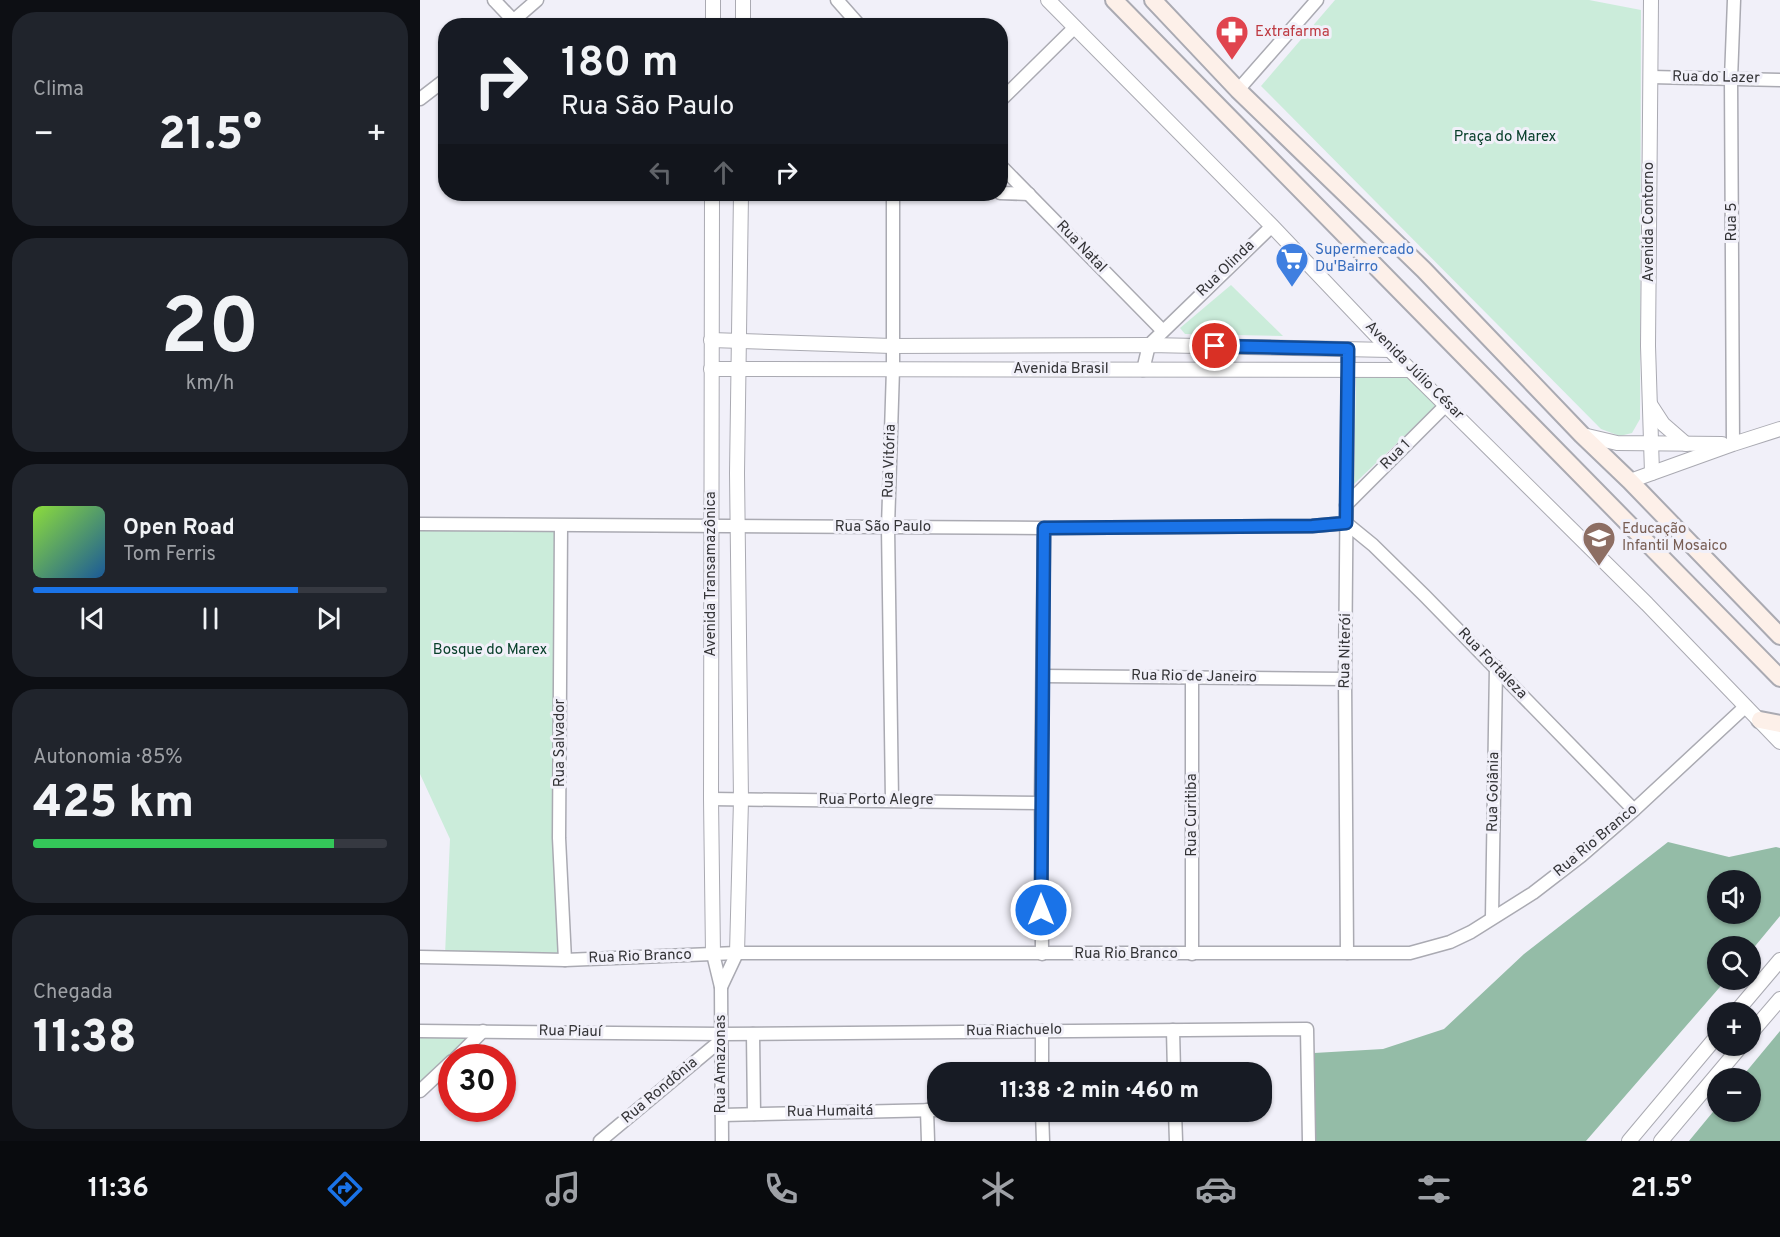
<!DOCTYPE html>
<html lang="pt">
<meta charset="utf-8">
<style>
:root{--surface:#171b24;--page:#20242c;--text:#f1f3f6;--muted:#9ea1a6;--line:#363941;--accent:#1a73e8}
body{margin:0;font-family:Overpass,sans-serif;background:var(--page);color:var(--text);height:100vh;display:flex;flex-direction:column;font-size:22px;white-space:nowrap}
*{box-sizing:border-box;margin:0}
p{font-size:20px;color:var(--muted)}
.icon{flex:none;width:33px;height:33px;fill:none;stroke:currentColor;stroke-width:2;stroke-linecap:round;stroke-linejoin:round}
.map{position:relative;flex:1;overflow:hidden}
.sheet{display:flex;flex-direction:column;gap:12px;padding:12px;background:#0d0f14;width:420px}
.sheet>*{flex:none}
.hud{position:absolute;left:18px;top:18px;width:570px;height:183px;border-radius:24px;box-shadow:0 2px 4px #0004;background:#171b24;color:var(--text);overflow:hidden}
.controls{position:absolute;left:1287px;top:870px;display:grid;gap:12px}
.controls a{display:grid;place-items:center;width:54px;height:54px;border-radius:50%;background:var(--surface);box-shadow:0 2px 4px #0004;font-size:30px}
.speed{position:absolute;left:18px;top:1044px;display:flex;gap:12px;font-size:30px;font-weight:700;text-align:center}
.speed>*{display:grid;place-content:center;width:78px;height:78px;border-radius:50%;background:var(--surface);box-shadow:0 2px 4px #0004;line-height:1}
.speed .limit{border:9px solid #d22;background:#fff;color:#111}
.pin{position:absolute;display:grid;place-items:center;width:51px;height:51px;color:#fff;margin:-26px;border:3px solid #fff;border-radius:50%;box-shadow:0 2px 6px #0007}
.me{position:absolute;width:66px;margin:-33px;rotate:0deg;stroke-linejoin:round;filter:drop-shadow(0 0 4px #0008)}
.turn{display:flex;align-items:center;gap:21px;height:126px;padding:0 24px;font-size:27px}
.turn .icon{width:78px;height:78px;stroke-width:2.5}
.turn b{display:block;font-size:42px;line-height:51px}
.lanes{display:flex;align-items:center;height:57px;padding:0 24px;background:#0003;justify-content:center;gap:30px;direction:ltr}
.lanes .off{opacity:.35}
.big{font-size:45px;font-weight:800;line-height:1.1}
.sheet .widget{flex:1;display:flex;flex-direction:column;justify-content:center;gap:9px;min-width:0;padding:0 21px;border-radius:24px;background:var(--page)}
.sheet .dial{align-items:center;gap:0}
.dial b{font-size:78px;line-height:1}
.song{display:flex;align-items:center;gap:18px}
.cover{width:72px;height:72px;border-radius:9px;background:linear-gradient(135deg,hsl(90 70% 55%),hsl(210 70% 35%))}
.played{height:6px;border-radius:3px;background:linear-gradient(90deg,var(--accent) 75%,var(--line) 75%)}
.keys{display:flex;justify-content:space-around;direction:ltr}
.heat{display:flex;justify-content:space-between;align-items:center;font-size:33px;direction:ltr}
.charge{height:9px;border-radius:4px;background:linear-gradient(90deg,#34c759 85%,var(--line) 0)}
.trip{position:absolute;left:507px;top:1062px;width:345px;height:60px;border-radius:24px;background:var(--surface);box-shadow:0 2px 4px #0004;font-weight:800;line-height:60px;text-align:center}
.dock{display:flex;height:96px;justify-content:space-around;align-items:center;background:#090b0e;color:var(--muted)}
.dock .icon{width:42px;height:42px}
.dock .selected{color:var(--accent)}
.dock b{font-size:27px;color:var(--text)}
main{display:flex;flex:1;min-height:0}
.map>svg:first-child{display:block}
</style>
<main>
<section class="sheet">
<div class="widget"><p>Clima</p>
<div class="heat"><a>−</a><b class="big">21.5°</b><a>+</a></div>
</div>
<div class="widget dial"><b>20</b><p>km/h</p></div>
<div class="widget">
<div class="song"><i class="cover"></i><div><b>Open Road</b><p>Tom Ferris</p></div></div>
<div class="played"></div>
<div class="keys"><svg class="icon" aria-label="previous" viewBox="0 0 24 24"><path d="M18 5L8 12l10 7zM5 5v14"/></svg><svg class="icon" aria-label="pause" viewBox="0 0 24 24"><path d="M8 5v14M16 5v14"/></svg><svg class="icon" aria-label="next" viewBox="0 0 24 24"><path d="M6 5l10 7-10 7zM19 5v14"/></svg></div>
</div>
<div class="widget"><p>Autonomia · 85%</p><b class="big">425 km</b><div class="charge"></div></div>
<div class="widget"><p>Chegada</p><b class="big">11:38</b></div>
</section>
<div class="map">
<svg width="1360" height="1141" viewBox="0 0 1360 1141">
<rect width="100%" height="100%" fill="#f1f0f9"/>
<g fill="#cbecda">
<path d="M915 0H1169L1221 10 1220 419 1212 433 1200 436 1181 429 841 86Z"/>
<path d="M811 285 863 336 765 334 760 328Z"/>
<path d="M936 377H989L1017 405 934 484Z"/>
<path d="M0 524 141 526 140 954 25 955 30 839 0 774Z"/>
<path d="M0 1035H60L0 1096Z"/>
</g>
<g fill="#94bca7" fill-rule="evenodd">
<path d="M1248 842 1309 857 1356 847 1360 848V916L1331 951 1330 946H1298V980H1306L1166 1141H893L894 1053 963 1049 1024 1029 1104 954ZM1298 880H1330V914H1298Z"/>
<path d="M1360 1031V1141H1269L1297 1107 1298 1112H1330V1078H1321Z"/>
</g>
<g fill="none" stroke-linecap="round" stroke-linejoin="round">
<g stroke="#aaaab2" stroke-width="15">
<g id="minor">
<path d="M74 0 93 20"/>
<path d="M417 0 440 26"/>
<path d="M87 26 117 0"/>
<path d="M1231 77 1360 80"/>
<path d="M818 90 897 0"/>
<path d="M0 99 26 79"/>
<path d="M580 101 655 27"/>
<path d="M580 165 742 330"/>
<path d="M580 193 609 194"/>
<path d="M723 370 729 345 852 226"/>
<path d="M1313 444 1311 79 1314 0"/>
<path d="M926 505 1027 404"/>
<path d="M0 524 624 528 892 526 926 523 953 545 1005 596 1214 810"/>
<path d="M141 526 139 838 145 960"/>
<path d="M623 676 925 679"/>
<path d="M291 799 621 803"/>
<path d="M472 800 468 527 473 369V194"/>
<path d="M1072 917 1076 667"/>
<path d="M927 953 925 679 928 349"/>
<path d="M293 954 301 987 302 1141"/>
<path d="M622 954 621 803 624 528"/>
<path d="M772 954V677"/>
<path d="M0 957 145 960 317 953H990L1030 942 1051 932 1113 893 1161 856 1214 810 1326 706"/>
<path d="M301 987 317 953"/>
<path d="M753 1030 754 1072"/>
<path d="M0 1031 301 1034 887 1029 889 1141"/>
<path d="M622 1031V1072"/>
<path d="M333 1034 334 1114"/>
<path d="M36 1058 63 1031"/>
<path d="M0 1091 32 1061"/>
<path d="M507 1110 508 1141"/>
<path d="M622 1112 623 1141"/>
<path d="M755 1112 756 1141"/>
<path d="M302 1115 518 1110"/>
<path d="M180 1141 300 1041"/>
</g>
</g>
<g stroke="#aaaab2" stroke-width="16">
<g id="tertiary">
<path d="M628 0 852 226 970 350 1227 604 1360 742"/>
<path d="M1231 0 1228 346 1232 473"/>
<path d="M293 26V0"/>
<path d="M323 26V0"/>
<path d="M292 194 291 799 293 954"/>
<path d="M291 340 472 346 729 345 970 350"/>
<path d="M291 369 991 370"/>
<path d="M1230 404 1243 424 1266 444"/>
<path d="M1163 435 1197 443 1302 444"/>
<path d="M1210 481 1313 444 1360 429"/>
<path d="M317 953 321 800 317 473 321 194"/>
<path d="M1316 1012 1360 960"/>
<path d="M1330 1034 1360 999"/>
<path d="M1209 1141 1298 1035"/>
<path d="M1241 1141 1321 1046"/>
</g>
</g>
<g stroke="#aaaab2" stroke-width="20">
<g id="secondary">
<path d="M694 0C917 225 1137 453 1360 678"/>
<path d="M733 0 818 90 1004 270 1162 435 1210 481 1360 636"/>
<path d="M1340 720 1360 724"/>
</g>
</g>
<use href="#minor" stroke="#fff" stroke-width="12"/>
<use href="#tertiary" stroke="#fff" stroke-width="14"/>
<use href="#secondary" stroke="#fdf0e9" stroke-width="16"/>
</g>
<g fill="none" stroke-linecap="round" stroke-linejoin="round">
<g stroke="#114b97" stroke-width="15">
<path id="route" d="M621 910 624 528 892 526 926 523 928 349 795 346"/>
</g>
<use href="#route" stroke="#1a73e8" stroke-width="10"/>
</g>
<defs>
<g id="pharmacy-pin" transform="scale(1.725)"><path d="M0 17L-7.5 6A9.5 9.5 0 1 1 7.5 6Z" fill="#e0444e" stroke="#f1f0f9"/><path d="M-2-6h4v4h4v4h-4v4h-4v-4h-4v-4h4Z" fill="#fff"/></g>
<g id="supermarket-pin" transform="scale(1.725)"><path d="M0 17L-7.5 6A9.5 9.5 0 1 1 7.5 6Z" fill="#3f7fe0" stroke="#f1f0f9"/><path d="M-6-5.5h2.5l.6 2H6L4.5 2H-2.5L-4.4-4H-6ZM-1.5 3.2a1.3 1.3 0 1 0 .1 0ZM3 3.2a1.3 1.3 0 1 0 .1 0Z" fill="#fff"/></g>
<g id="school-pin" transform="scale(1.725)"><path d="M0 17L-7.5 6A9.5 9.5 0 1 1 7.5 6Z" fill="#8d6e63" stroke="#f1f0f9"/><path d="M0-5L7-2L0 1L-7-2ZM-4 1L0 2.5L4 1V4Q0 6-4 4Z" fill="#fff"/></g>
</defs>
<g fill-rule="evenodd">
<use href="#pharmacy-pin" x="812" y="32"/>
<use href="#supermarket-pin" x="872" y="259"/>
<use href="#school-pin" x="1179" y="538"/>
</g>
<g text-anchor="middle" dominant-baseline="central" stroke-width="6" stroke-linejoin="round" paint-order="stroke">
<g font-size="15" fill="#be3a42" stroke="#f1f0f9" text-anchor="start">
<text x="835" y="32">Extrafarma</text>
</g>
<g font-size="15" fill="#343437" stroke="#f1f0f9">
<text transform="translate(1296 78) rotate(1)">Rua do Lazer</text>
<text transform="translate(1229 222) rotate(-90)">Avenida Contorno</text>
<text transform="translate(1312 222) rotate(-90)">Rua 5</text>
<text transform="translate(661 247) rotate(46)">Rua Natal</text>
<text transform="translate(806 269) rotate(-44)">Rua Olinda</text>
<text x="641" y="369">Avenida Brasil</text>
<text transform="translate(994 371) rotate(45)">Avenida Júlio César</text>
<text transform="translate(976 455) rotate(-45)">Rua 1</text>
<text transform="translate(470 461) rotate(-88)">Rua Vitória</text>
<text x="463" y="527">Rua São Paulo</text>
<text transform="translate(291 574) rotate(-90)">Avenida Transamazônica</text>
<text transform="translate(926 651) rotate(-89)">Rua Niterói</text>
<text transform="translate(1072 664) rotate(46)">Rua Fortaleza</text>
<text transform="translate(774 677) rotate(1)">Rua Rio de Janeiro</text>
<text transform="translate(140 743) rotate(-90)">Rua Salvador</text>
<text transform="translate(1074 792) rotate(-89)">Rua Goiânia</text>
<text x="456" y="800">Rua Porto Alegre</text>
<text transform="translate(772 815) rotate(-90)">Rua Curitiba</text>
<text transform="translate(1176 841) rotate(-40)">Rua Rio Branco</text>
<text x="706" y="954">Rua Rio Branco</text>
<text transform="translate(220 957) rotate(-2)">Rua Rio Branco</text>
<text transform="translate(594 1031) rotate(-1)">Rua Riachuelo</text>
<text transform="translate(150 1032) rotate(1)">Rua Piauí</text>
<text transform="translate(301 1064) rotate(-90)">Rua Amazonas</text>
<text transform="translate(240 1091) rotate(-40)">Rua Rondônia</text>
<text transform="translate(410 1112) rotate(-1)">Rua Humaitá</text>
</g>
<g font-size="15" fill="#09402b" stroke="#f1f0f9">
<text x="1085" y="137">Praça do Marex</text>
<text x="70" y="650">Bosque do Marex</text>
</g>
<g font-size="15" fill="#366cbe" stroke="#f1f0f9" text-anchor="start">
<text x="895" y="250">Supermercado<tspan x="895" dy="17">Du'Bairro</tspan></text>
</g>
<g font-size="15" fill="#785e54" stroke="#f1f0f9" text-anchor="start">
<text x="1202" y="529">Educação<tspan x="1202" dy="17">Infantil Mosaico</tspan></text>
</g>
</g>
</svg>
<div class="controls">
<a><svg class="icon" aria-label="sound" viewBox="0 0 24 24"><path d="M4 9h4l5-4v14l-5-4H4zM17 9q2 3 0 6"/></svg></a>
<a><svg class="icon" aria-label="search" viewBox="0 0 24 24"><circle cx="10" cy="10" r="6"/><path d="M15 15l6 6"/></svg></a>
<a>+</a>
<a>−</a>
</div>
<div class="speed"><div class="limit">30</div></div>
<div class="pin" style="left:795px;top:346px;background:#d93025"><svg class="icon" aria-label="arrive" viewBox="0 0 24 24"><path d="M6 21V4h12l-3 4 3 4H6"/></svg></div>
<svg class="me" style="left:621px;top:910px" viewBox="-20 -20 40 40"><circle r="17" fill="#1a73e8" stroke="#fff" stroke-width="3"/><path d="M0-11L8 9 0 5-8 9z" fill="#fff"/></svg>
<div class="trip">11:38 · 2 min · 460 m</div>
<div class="hud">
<div class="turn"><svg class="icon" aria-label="right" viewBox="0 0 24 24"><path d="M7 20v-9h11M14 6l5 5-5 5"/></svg><div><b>180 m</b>Rua São Paulo</div></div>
<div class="lanes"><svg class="icon off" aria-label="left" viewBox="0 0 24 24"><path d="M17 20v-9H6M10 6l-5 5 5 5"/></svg><svg class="icon off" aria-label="ahead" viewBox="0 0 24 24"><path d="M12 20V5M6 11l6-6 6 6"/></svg><svg class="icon" aria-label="right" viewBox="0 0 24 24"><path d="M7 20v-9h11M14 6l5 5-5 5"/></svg></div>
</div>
</div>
</main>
<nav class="dock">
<b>11:36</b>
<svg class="icon selected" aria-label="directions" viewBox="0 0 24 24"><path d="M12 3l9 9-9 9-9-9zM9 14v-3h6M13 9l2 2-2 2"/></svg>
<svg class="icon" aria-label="music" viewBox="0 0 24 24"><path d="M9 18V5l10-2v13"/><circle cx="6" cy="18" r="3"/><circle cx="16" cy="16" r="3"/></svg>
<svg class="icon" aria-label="phone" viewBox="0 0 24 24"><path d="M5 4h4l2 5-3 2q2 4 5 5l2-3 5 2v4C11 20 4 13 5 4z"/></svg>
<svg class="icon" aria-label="climate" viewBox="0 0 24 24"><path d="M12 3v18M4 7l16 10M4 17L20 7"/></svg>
<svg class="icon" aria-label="car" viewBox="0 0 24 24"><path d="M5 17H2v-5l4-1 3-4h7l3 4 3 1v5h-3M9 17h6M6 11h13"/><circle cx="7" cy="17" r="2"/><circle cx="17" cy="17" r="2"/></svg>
<svg class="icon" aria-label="filters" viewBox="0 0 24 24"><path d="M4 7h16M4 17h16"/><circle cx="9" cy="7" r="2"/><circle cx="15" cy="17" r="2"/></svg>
<b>21.5°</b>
</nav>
